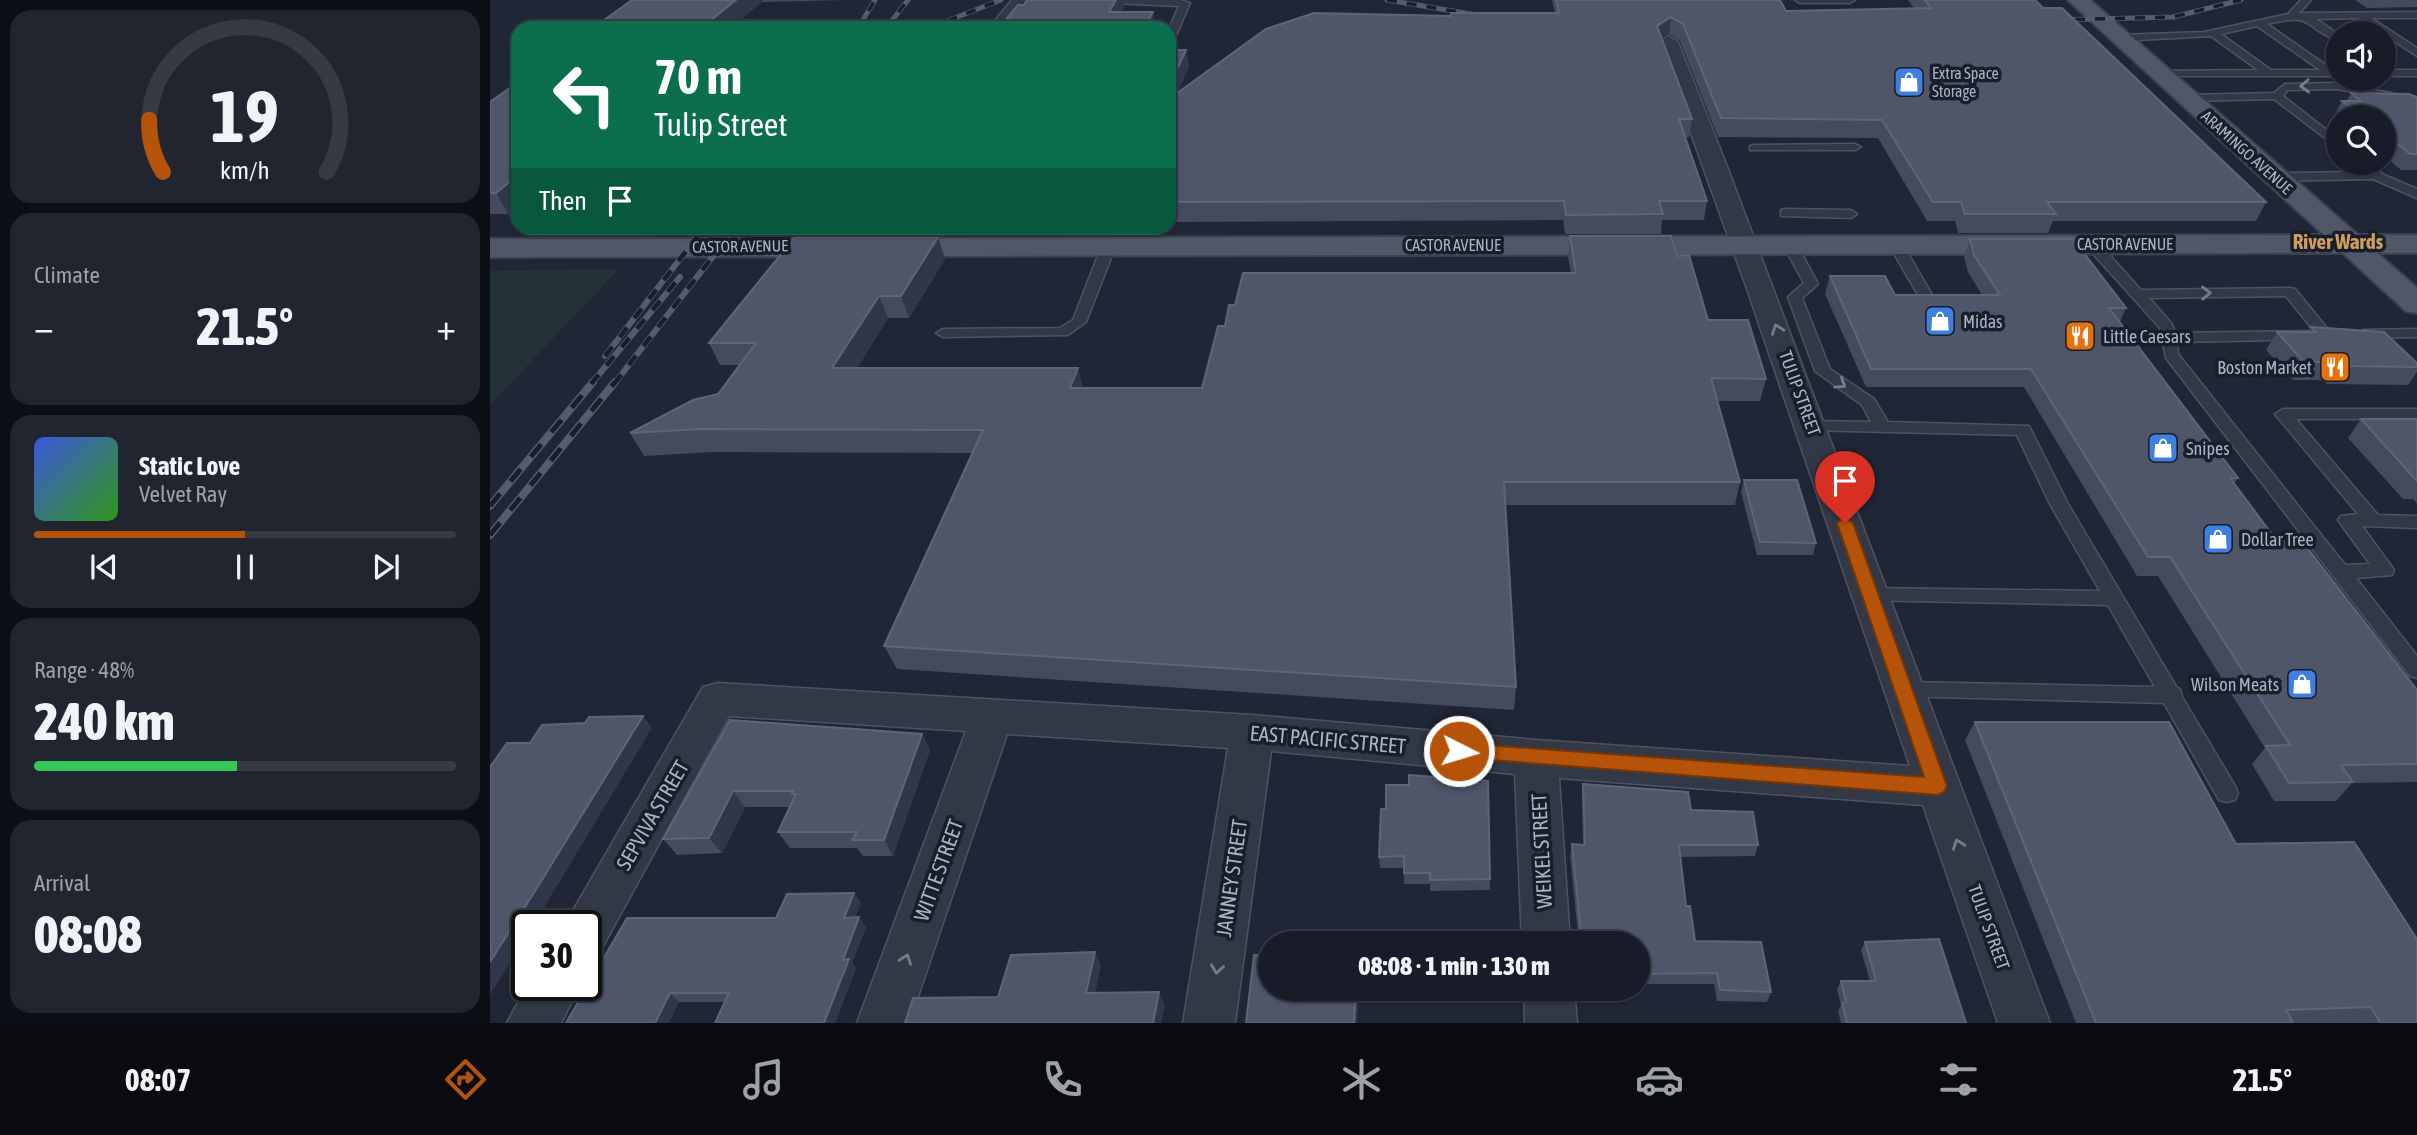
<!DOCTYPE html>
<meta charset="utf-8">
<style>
:root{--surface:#181c28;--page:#212530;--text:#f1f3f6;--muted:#9fa1a8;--line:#363a45;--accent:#b45309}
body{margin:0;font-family:"Asap Condensed",sans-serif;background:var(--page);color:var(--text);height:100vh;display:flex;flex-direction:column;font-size:26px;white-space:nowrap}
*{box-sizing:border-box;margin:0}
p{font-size:23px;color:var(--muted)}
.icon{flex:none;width:38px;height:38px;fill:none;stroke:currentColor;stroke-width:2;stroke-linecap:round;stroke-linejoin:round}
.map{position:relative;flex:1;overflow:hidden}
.details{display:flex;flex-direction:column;gap:10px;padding:10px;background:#0d0f16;width:490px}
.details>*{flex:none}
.top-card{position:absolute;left:21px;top:21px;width:665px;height:214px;border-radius:21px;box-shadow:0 2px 5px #0004,0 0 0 2px var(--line);background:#0b6e4f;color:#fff;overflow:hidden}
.tools{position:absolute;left:1836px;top:21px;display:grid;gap:14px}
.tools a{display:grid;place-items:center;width:70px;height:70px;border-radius:50%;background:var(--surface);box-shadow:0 2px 5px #0004,0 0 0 2px var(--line);font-size:35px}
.speed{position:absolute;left:21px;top:910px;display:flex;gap:14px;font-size:35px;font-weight:700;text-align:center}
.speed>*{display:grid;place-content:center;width:91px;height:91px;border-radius:50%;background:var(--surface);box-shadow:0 2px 5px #0004,0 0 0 2px var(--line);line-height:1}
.speed .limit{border:4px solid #111;border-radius:10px;background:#fff;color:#111}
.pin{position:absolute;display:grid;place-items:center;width:60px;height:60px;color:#fff;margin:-72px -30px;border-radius:50% 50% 50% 0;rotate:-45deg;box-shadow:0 0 7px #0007}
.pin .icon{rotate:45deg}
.me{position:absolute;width:77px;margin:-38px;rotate:95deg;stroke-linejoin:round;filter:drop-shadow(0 0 5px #0008)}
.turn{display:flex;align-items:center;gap:24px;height:147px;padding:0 28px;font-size:32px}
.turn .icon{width:91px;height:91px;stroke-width:2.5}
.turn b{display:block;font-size:49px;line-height:60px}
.then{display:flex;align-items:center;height:66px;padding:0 28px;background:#0003;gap:14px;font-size:26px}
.big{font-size:52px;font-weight:800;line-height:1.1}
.details .tile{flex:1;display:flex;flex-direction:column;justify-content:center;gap:10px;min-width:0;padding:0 24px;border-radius:21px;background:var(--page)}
.details .dial{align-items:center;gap:0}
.dial svg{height:182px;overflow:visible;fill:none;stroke:var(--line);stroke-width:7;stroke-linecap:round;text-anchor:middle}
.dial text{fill:var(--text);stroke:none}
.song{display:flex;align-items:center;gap:21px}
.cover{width:84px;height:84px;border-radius:10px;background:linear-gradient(135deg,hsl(230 70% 55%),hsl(110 70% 35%))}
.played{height:7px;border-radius:4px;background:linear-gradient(90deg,var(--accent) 50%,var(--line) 50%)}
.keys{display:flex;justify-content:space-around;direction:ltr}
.heat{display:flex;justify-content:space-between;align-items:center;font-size:38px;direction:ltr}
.charge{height:10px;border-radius:5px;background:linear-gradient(90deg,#34c759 48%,var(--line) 0)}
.trip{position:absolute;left:768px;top:931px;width:392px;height:70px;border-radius:35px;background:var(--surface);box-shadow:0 2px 5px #0004,0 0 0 2px var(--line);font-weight:800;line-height:70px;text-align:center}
.tabs{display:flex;height:112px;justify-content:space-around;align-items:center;background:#0a0b10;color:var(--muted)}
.tabs .icon{width:49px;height:49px}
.tabs .on{color:var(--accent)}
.tabs b{font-size:32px;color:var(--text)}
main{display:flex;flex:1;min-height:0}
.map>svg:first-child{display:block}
</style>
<main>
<section class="details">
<div class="tile dial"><svg viewBox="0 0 100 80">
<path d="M14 69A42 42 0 1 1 86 69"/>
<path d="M14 69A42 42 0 0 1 8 46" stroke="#b45309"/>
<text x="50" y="56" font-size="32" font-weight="700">19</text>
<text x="50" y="72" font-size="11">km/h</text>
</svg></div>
<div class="tile"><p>Climate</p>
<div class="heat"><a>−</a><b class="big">21.5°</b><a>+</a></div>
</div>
<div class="tile">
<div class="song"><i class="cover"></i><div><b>Static Love</b><p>Velvet Ray</p></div></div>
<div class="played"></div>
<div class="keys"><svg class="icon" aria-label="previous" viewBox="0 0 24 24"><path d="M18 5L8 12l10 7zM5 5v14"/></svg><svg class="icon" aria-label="pause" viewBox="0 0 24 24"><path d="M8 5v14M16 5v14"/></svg><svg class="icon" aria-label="next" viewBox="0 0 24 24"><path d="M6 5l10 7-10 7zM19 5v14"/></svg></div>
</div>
<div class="tile"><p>Range · 48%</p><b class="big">240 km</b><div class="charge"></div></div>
<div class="tile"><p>Arrival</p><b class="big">08:08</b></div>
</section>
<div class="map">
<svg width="1927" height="1023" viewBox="0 0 1927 1023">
<rect width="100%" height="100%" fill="#202636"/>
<path fill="#223237" d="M129 269 0 405V271Z"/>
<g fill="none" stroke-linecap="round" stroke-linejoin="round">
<g stroke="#4e5362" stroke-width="3">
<g id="lane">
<path d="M617 0H690L700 3 684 40 679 43V29L689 6 622 3Z"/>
<path d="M1305 0H1365L1360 3H1310Z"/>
<path d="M1811 0H1821L1809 13 1927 12V18H1881L1927 48V56L1869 18 1826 19 1848 34V41C1810 25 1826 13 1777 24L1843 70H1848V76H1669L1664 73 1665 71 1768 70 1721 36 1630 41 1625 38 1630 35 1714 32 1798 14ZM1767 26 1830 70H1781L1731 34Z"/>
<rect x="1894" y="70" width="33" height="6"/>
<path d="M1846 83 1901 93 1927 105V113L1880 94 1846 89 1798 90 1793 96 1848 139V148L1784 99 1697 101 1692 98 1697 95 1784 93 1795 84Z"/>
<path d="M1264 145 1365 144 1371 147 1365 150H1260V146Z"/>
<path d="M1865 163H1878L1894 175 1927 189V198L1883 179 1785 181 1779 177 1785 173 1874 172Z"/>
<path d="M1295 209 1361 210 1367 214 1361 218 1291 216V210Z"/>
<path d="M1602 240 1607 241 1651 290 1800 288 1805 289 1840 332V338L1835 339 1687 342 1688 354 1855 565 1880 564 1848 520 1851 516 1868 514 1785 414 1793 409H1927V419H1806L1888 515 1927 516V528L1872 526 1904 570 1902 575 1866 578 1927 656V678L1920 676 1676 358 1670 328 1597 247V241ZM1796 296 1824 331 1685 333 1682 324 1659 298Z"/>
<path d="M619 241 626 245 596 322 578 335 453 337 446 333 453 329 570 328 583 320 612 245Z"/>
<path d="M1300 241 1307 245 1328 284 1312 298 1340 369 1384 399 1398 422 1539 426 1578 504 1687 688 1690 689 1692 697 1745 786 1748 793 1745 800 1737 802 1729 800 1674 703 1406 696 1403 690 1406 684 1413 682 1665 687 1618 605 1372 600 1370 595 1372 590 1379 588 1610 591 1560 504 1527 435 1316 430 1314 426 1322 421 1381 422 1372 405 1325 371 1298 297 1314 283 1293 245Z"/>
<path d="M1406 241 1413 245 1445 300 1443 303 1438 304 1431 300 1399 245Z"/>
<path d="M1927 329V337L1873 338 1866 334 1873 330Z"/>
</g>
</g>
<g stroke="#4e5362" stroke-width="3">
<g id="street">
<path d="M522 0H541L519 28H499Z"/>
<path d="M1178 36 1188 42 1236 164 1560 1023H1508L1433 805 1069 778 1080 943H1032L1025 774 781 751 745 1023H693L738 748 517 734 419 1023H367L476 731 239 716 113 946 96 953V926H74L213 687 228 683 762 715 1046 740 1420 766 1256 286 1168 42Z"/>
<path d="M333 228H360L341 251H323L319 245Z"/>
<path d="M37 985H90L71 1023H17Z"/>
<path d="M1034 989H1084L1087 1023H1035Z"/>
</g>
</g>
<g stroke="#3d4250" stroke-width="4">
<path id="primary" d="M1578 0H1600L1868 235H1927V253H1887L1927 288V313L1916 311 1853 253 0 257V239L1834 235Z"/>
</g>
<use href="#lane" fill="#333847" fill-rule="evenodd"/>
<use href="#street" fill="#333847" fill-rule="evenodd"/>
<use href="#primary" fill="#515767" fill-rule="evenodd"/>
<g stroke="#555c6e" stroke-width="5">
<g id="rail-far2">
<path d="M897 0 987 15"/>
<path d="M1565 20 1683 17 1751 0"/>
<path d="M368 28 385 0"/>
<path d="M396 28 418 0"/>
<path d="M439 28 511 0"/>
</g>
</g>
<g stroke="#555c6e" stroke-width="6">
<g id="rail-far1">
<path d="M115 356 214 228"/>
<path d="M101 384 190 277"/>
<path d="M124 384 245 228"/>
</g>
</g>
<g stroke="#555c6e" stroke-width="8">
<g id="rail">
<path d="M0 506 103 382"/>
<path d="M0 535 125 382"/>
</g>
</g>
<use href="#rail-far2" stroke="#191e2b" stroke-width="3.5" stroke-dasharray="10" stroke-linecap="butt"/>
<use href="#rail-far1" stroke="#191e2b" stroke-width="4.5" stroke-dasharray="12" stroke-linecap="butt"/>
<use href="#rail" stroke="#191e2b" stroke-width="5" stroke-dasharray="16" stroke-linecap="butt"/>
</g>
<g fill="#444b5f">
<path d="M142 0H355L272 2Z"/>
<path d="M1062 0H1290L1296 11 1424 8 1418 0H1545L1776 202 1766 221H1563L1558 233H1468L1465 221H1437L1388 138 1228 137 1190 41 1179 34 1172 39 1202 119 1199 137H1196L1217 201 1214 220H1172L1171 234H1075L1073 220 679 222V50H696L699 67 687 93 961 16 1065 13Z"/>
<path d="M1865 0H1927V7L1877 8Z"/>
<path d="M28 82V206L18 214H0V102Z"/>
<path d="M1861 93 1927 97V170H1911L1894 156V117H1848V119L1844 116 1852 101H1857Z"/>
<path d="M354 228H474L469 235 357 236Z"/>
<path d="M1080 236 1187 256 1218 320 1276 379 1270 401H1227L1250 482 1245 505H1015L1026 687 1024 710 407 669 394 646 483 453 223 452 154 456 140 433 228 394 249 365H230L219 343 448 237 455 259 419 318H398L367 368 594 388H712L735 326 1081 273 1078 257Z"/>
<path d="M1480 239 1636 308 1630 322 1748 478 1744 484 1787 541 1927 690V782L1862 783 1846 801H1784L1762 764 1775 748 1668 576H1647L1534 387H1376L1335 294 1340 276 1405 295H1492L1478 272 1474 256Z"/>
<path d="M1821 327 1927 363V372L1918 385 1837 384 1833 380H1803L1776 350 1787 332H1818Z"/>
<path d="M1871 419H1927V504L1923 499H1913L1858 438Z"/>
<path d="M1254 480 1326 543 1323 555H1267L1251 492Z"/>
<path d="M240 720 432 734 440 750 403 856H373L367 848H300L288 832 300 807H255L232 853 187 855 173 839Z"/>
<path d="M1485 722 1746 844 1927 1023H1586L1475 740Z"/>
<path d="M1093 784 1201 810 1268 845 1265 856 1190 857 1196 906 1205 941 1281 992 1277 1002 1227 1001 1224 984H1148V943H1089L1080 856 1082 844H1093L1092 796Z"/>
<path d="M891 809 1000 879V890L940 891V884H914V868H890L889 857Z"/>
<path d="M364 893 371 903 365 918 376 927 362 963 366 968 345 1023H225L235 1002H189L76 1023Z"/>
<path d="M1375 942 1476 1023H1351L1348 1011 1351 1005 1347 989 1351 981H1380L1371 950Z"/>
</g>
<g fill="#31374a">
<path d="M246 0H272V2L241 28H211Z"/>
<path d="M626 0H633L634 8 622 28 619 12Z"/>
<path d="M663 12 666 28H654Z"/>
<path d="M1181 17 1179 34 1166 43 1167 26Z"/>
<path d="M696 50 699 67 679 110V86Z"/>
<path d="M28 175V206L18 214 6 193Z"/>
<path d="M467 228H474L469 235Z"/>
<path d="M448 237 455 259 419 318 411 296Z"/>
<path d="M389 296 398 318 352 391 342 368Z"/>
<path d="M588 368 594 391 580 388Z"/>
<path d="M153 716 162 728 43 926H37V936L0 995V962Z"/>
<path d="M432 734 440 750 403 856 394 840Z"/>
<path d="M243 791 255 807 232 853 219 838Z"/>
<path d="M364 893 371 903 361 928 354 918Z"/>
<path d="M369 917 376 927 362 963 366 968 345 1023H334L353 960Z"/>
<path d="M605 952 611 965 603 1006 596 993Z"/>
<path d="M866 989H869L867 1023H864Z"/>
<path d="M669 992 675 1006 671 1023H663Z"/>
<path d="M180 993 189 1002 179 1023H165Z"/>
</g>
<g fill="#4f566a" stroke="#5e6578" stroke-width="2">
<path d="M142 0H246L211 28H103Z"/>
<path d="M537 0H626L619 12H663L654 28H509L528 5H534Z"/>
<path d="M1066 0H1290L1296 11 1441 8 1435 0H1545L1553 8H1572L1776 202H1557L1566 214H1475L1471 202H1443L1392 120 1231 118 1193 24 1181 17 1167 26 1202 119H1189L1217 201H1169L1173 214 1076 215 1074 201 679 202V99L776 29 824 13 961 16V13H1069Z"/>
<path d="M679 50H696L679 86Z"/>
<path d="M28 82V175L6 193H0V102Z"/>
<path d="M1861 93 1919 94 1927 97V154H1920L1894 133V117H1873L1852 101H1871Z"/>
<path d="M1080 236H1181L1187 256 1199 255 1218 320H1258L1276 379 1221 378 1250 482H1014L1026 687 394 646 493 430 210 429 140 433 203 400 228 394 266 343H219L305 237H448L411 296H389L342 368H588L580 388H712L728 326H735L739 305H745L753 273H1086Z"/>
<path d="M1480 239H1583L1636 308H1619L1748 478H1740L1787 541H1812L1927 690V764L1851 765 1863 782 1799 783 1776 746 1800 745 1680 557H1658L1541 369H1381L1340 276H1395L1405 295H1510L1484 255Z"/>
<path d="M1821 327 1894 332 1927 363V367L1848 366 1844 362H1814L1787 332H1826Z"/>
<path d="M1871 419H1927V481Z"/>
<path d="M1254 480H1307L1326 543 1270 542Z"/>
<path d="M153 716 50 883 0 962V767L17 743H40L52 725 95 723 99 717Z"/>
<path d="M240 720 432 734 394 840H362L367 832H288L306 794H302L303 791H243L219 838 173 839Z"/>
<path d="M1485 722H1679L1746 844 1864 842 1927 939V1023H1890L1881 1007 1796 1010 1803 1023H1606Z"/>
<path d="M919 775 998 781 1000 879 940 880V873H914V856L889 857 891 809H896V785H919Z"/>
<path d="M1093 784 1198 792 1201 810 1263 812 1268 845H1189L1196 906H1200L1205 941 1271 942 1281 992 1230 990 1227 973 1148 974V943H1092L1082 844 1095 845Z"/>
<path d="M364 893 354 918 369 917 353 960 359 959 334 1023H225L239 993H180L165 1023H76L137 918H286L297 894Z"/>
<path d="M1449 939 1476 1023H1357L1352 1003 1356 1002 1351 981H1386L1375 942Z"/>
<path d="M605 952 596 993 669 992 663 1023H415L423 998 508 997 521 955Z"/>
<path d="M764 955H780V989H866L864 1023H756Z"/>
</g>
<defs><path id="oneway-chevron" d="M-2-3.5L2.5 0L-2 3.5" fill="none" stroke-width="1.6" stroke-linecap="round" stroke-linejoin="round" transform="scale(1.75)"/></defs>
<g stroke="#767c8c">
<use href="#oneway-chevron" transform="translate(1815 86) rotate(178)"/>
<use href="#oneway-chevron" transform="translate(1716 293) rotate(-1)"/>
<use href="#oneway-chevron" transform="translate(1287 329) rotate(-110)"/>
<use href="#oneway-chevron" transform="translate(1351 384) rotate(34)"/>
<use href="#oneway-chevron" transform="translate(1468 844) rotate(-110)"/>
<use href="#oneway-chevron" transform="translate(416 959) rotate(-70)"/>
<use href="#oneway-chevron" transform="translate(727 969) rotate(98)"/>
</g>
<path fill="#b45309" stroke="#753606" stroke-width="2" d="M1355 517 1363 523 1457 786 1454 792 1447 795 962 757 959 751 962 745 969 743 1434 777 1347 523Z"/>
<defs>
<g id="shop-square" transform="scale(1.575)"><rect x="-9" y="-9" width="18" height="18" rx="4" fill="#3f7fe0" stroke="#191e2b"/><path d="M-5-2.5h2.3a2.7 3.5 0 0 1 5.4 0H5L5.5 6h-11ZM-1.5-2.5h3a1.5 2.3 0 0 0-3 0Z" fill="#fff"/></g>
<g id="restaurant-square" transform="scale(1.575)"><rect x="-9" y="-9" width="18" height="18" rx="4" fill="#e8710a" stroke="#191e2b"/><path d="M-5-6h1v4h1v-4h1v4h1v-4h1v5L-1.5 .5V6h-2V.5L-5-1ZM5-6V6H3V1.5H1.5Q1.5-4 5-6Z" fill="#fff"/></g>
</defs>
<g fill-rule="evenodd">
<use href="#shop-square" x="1419" y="82"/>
<use href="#shop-square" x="1450" y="321"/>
<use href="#restaurant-square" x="1590" y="336"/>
<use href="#restaurant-square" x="1845" y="367"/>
<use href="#shop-square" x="1673" y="448"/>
<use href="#shop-square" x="1728" y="539"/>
<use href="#shop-square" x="1812" y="684"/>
</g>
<g text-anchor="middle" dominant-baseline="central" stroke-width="7" stroke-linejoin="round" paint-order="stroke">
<g font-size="16" fill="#adb3c4" stroke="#191e2b" text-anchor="start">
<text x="1442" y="73">Extra Space<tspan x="1442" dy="18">Storage</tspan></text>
</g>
<g font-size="16" fill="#adb3c4" stroke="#191e2b">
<text transform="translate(1757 152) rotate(42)">ARAMINGO AVENUE</text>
<text x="1635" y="244">CASTOR AVENUE</text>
<text x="963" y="245">CASTOR AVENUE</text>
<text transform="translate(250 246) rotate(-1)">CASTOR AVENUE</text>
</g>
<g font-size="18" fill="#adb3c4" stroke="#191e2b" text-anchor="start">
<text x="1473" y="321">Midas</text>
<text x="1613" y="336">Little Caesars</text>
<text x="1822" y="367" text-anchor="end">Boston Market</text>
<text x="1696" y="448">Snipes</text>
<text x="1751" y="539">Dollar Tree</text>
<text x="1789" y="684" text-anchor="end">Wilson Meats</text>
</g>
<g font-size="18" fill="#adb3c4" stroke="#191e2b">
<text transform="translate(1310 393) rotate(70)">TULIP STREET</text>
<text transform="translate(1499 927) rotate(70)">TULIP STREET</text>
</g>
<g font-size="21" font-weight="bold" fill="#d29f5a" stroke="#191e2b">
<text x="1848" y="241">River Wards</text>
</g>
<g font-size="21" fill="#adb3c4" stroke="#191e2b">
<text transform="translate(838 739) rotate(5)">EAST PACIFIC STREET</text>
<text transform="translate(162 815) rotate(-60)">SEPVIVA STREET</text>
<text transform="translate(1051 851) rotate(-93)">WEIKEL STREET</text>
<text transform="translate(448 870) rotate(-70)">WITTE STREET</text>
<text transform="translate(741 878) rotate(-82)">JANNEY STREET</text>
</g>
</g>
</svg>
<div class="tools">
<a><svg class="icon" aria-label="sound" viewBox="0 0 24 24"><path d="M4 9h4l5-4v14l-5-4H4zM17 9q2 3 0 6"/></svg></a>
<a><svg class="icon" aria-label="search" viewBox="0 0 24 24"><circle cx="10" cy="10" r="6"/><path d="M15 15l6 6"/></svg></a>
</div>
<div class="speed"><div class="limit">30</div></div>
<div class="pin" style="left:1355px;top:523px;background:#d93025"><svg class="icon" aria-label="arrive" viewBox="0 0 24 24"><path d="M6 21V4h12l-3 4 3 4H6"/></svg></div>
<svg class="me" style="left:969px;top:751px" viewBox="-20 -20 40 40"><circle r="17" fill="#b45309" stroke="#fff" stroke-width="3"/><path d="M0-11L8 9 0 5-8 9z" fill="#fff"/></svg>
<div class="trip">08:08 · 1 min · 130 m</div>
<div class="top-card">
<div class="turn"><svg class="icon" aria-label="left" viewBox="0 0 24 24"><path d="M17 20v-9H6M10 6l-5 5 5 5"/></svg><div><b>70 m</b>Tulip Street</div></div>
<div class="then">Then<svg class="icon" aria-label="arrive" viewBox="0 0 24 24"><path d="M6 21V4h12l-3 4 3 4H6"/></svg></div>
</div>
</div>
</main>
<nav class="tabs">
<b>08:07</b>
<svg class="icon on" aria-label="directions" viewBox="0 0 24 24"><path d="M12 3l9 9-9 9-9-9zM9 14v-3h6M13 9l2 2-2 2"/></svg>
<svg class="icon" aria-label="music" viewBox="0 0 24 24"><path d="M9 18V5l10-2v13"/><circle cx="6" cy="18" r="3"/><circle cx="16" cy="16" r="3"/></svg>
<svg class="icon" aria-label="phone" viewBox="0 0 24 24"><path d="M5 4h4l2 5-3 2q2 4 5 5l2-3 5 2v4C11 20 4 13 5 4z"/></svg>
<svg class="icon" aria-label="climate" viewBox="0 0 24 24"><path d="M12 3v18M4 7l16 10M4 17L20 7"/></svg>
<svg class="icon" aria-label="car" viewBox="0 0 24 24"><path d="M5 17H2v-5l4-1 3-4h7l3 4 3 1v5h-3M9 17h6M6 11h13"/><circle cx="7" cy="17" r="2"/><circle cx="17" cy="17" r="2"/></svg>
<svg class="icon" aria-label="filters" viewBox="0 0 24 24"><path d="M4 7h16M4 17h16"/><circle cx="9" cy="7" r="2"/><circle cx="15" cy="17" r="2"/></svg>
<b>21.5°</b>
</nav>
